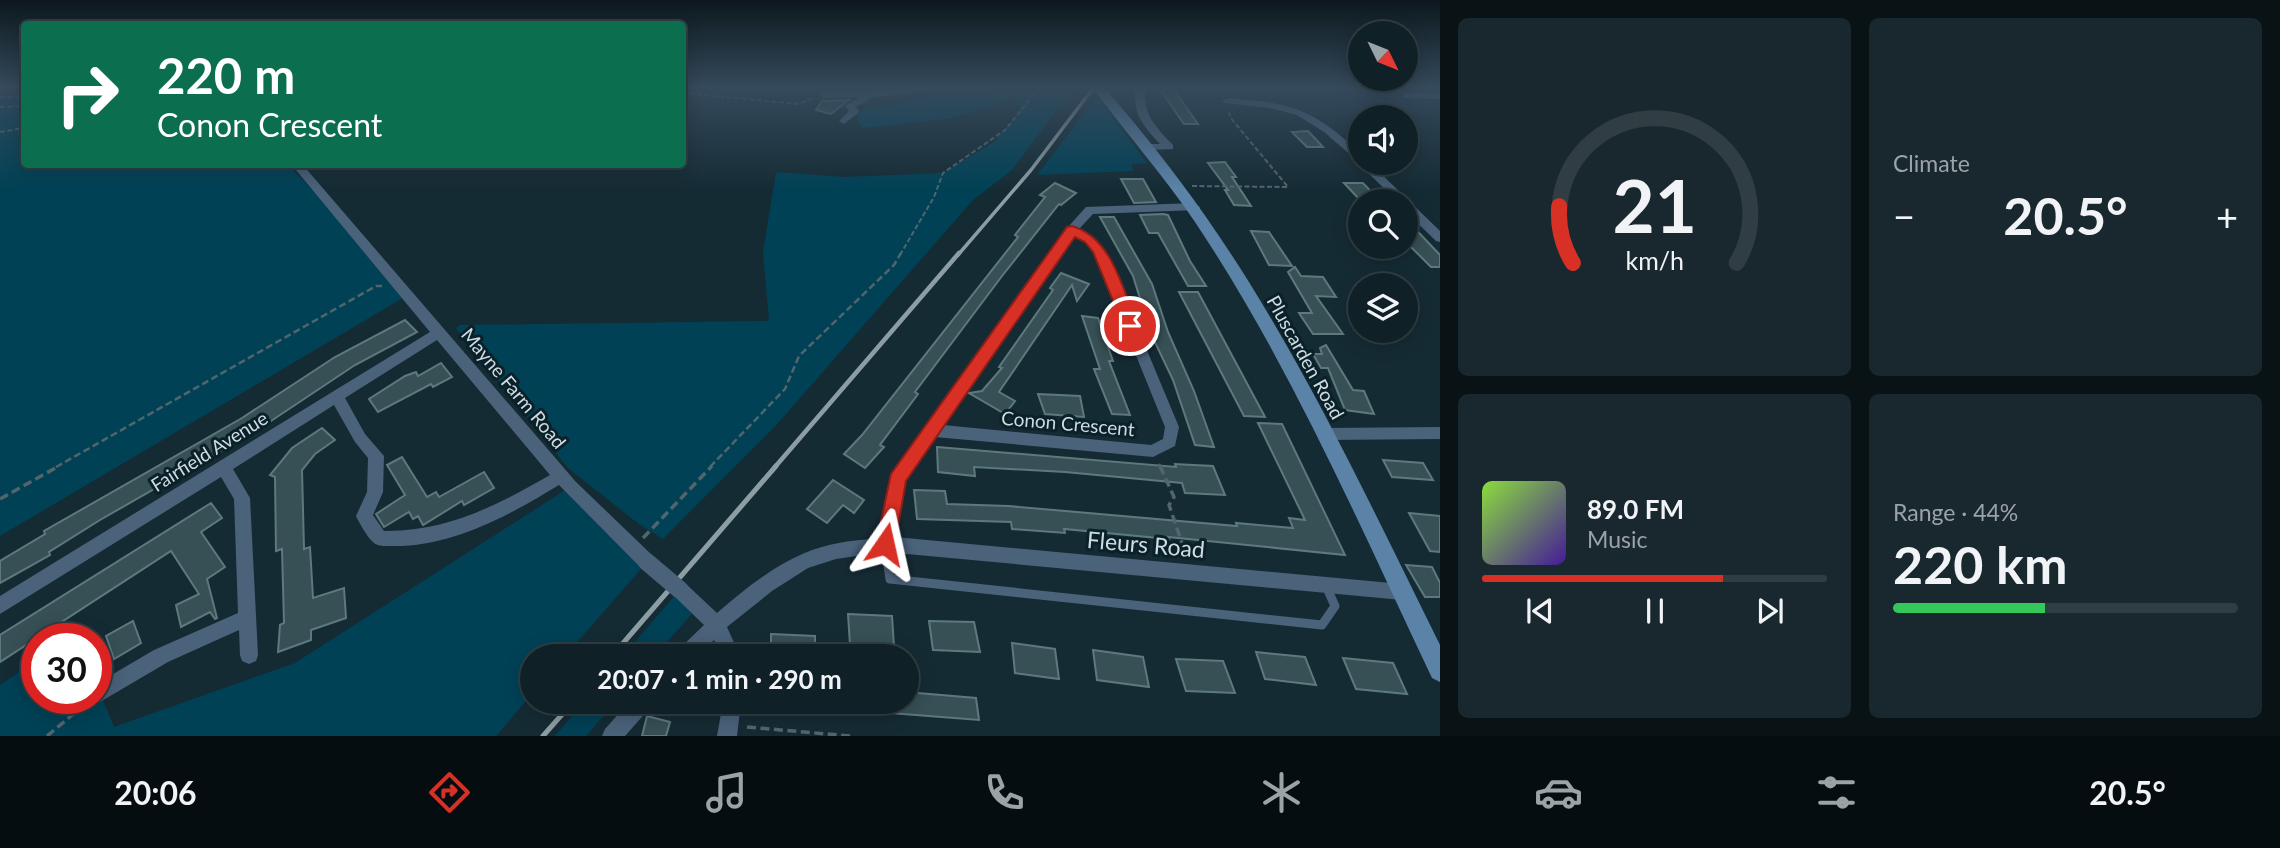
<!DOCTYPE html>
<meta charset="utf-8">
<style>
:root{--surface:#102027;--page:#19282f;--text:#f1f3f6;--muted:#9ca3a7;--line:#303e44;--accent:#d93025}
body{margin:0;font-family:Lato,sans-serif;background:var(--page);color:var(--text);height:100vh;display:flex;flex-direction:column;font-size:26px;white-space:nowrap}
*{box-sizing:border-box;margin:0}
p{font-size:23px;color:var(--muted)}
.icon{flex:none;width:38px;height:38px;fill:none;stroke:currentColor;stroke-width:2;stroke-linecap:round;stroke-linejoin:round}
.map{position:relative;flex:1;overflow:hidden}
.sheet{display:flex;flex-direction:column;gap:18px;padding:18px;background:#091215;width:840px}
.sheet>*{flex:none}
.hud{position:absolute;left:21px;top:21px;width:665px;height:147px;border-radius:7px;box-shadow:0 4px 18px #0003,0 0 0 2px var(--line);background:#0b6e4f;color:#fff;overflow:hidden}
.needle{width:46px;rotate:133deg}
.controls{position:absolute;left:1348px;top:21px;display:grid;gap:14px}
.controls a{display:grid;place-items:center;width:70px;height:70px;border-radius:50%;background:var(--surface);box-shadow:0 4px 18px #0003,0 0 0 2px var(--line);font-size:35px}
.speed{position:absolute;left:21px;top:623px;display:flex;gap:14px;font-size:35px;font-weight:700;text-align:center}
.speed>*{display:grid;place-content:center;width:91px;height:91px;border-radius:50%;background:var(--surface);box-shadow:0 4px 18px #0003,0 0 0 2px var(--line);line-height:1}
.speed .limit{border:10px solid #d22;background:#fff;color:#111}
.pin{position:absolute;display:grid;place-items:center;width:60px;height:60px;color:#fff;margin:-30px;border:4px solid #fff;border-radius:50%;box-shadow:0 2px 7px #0007}
.me{position:absolute;width:77px;margin:-38px;rotate:11deg;stroke-linejoin:round;filter:drop-shadow(0 0 5px #0008)}
.turn{display:flex;align-items:center;gap:24px;height:147px;padding:0 21px;font-size:32px}
.turn .icon{width:91px;height:91px;stroke-width:2.5}
.turn b{display:block;font-size:49px;line-height:60px}
.big{font-size:52px;font-weight:700;line-height:1.1}
.sheet .widget{flex:1;display:flex;flex-direction:column;justify-content:center;gap:10px;min-width:0;padding:0 24px;border-radius:10px;background:var(--page)}
.sheet .dial{align-items:center;gap:0}
.dial svg{height:182px;overflow:visible;fill:none;stroke:var(--line);stroke-width:7;stroke-linecap:round;text-anchor:middle}
.dial text{fill:var(--text);stroke:none}
.song{display:flex;align-items:center;gap:21px}
.cover{width:84px;height:84px;border-radius:10px;background:linear-gradient(135deg,hsl(90 70% 55%),hsl(260 70% 35%))}
.played{height:7px;border-radius:4px;background:linear-gradient(90deg,var(--accent) 70%,var(--line) 70%)}
.keys{display:flex;justify-content:space-around;direction:ltr}
.heat{display:flex;justify-content:space-between;align-items:center;font-size:38px;direction:ltr}
.charge{height:10px;border-radius:5px;background:linear-gradient(90deg,#34c759 44%,var(--line) 0)}
.sheet .tiles{flex:1;display:grid;gap:18px;grid-template-columns:repeat(2,1fr)}
.trip{position:absolute;left:520px;top:644px;width:399px;height:70px;border-radius:35px;background:var(--surface);box-shadow:0 4px 18px #0003,0 0 0 2px var(--line);font-weight:700;line-height:70px;text-align:center}
.tab-bar{display:flex;height:112px;justify-content:space-around;align-items:center;background:#060d10;color:var(--muted)}
.tab-bar .icon{width:49px;height:49px}
.tab-bar .selected{color:var(--accent)}
.tab-bar b{font-size:32px;color:var(--text)}
main{display:flex;flex:1;min-height:0}
.map>svg:first-child{display:block}
</style>
<main>
<div class="map">
<svg width="1440" height="736" viewBox="0 0 1440 736">
<rect width="100%" height="100%" fill="#152b34"/>
<g fill="#004156">
<path d="M1042 87H1083L1056 111 1012 170 973 200 779 422 663 539 639 524 568 468 456 328 460 325 769 321 763 252 776 172 844 177 943 173 994 142 1021 111 1015 97 952 118 862 128 856 115 871 106 900 104 937 93Z"/>
<path d="M1097 97 1147 163 1132 164 1133 171 1037 175Z"/>
<path d="M0 99 24 100V164L288 165 347 225 408 295 0 536Z"/>
<path d="M570 487 647 562 565 656H532V694L496 736H0V685L37 660V698H96V683L114 727 295 663Z"/>
<path d="M677 593 695 610 655 656H623Z"/>
<path d="M584 702H616L586 736H555Z"/>
</g>
<g fill="#365055" stroke="#5d797e" stroke-width="2">
<path d="M1167 87H1172L1198 124H1184L1161 91Z"/>
<path d="M823 100 825 101 849 100 831 114 816 110Z"/>
<path d="M1308 131 1323 147H1307L1292 132Z"/>
<path d="M1225 162 1236 177H1232L1251 206 1234 205 1225 190H1228L1208 163Z"/>
<path d="M1121 179H1143L1156 202 1134 203Z"/>
<path d="M1055 183 1076 193 1061 205 1059 204 1002 276 915 392 918 394 880 445 884 447 865 468 844 454 862 435 1018 237 1015 235 1045 197 1040 195Z"/>
<path d="M1344 183H1363L1377 198H1358Z"/>
<path d="M1163 214 1168 215 1190 261 1206 286H1188L1158 233H1149L1140 215Z"/>
<path d="M1100 217H1114L1152 284 1168 332 1194 391 1214 447 1195 445 1173 380 1151 334 1133 276Z"/>
<path d="M1405 218 1440 255V267H1431L1405 241Z"/>
<path d="M1251 231 1269 232 1292 266 1269 265Z"/>
<path d="M1295 267 1301 276 1323 277 1336 297 1316 296 1343 334H1313L1299 313H1312L1288 272Z"/>
<path d="M1061 273 1089 284 1077 301 1072 285 999 392 1015 401 1005 414 969 393 982 391 1002 368 999 367 1053 290 1050 288Z"/>
<path d="M1179 292H1198L1265 417 1244 416Z"/>
<path d="M1082 316 1098 318 1113 361H1109L1130 415 1112 414 1094 369H1100Z"/>
<path d="M405 320 417 332 355 365 259 429 100 520 49 552 50 555 0 583V561L45 534 44 531 242 418 335 357Z"/>
<path d="M1326 345 1353 390 1364 391 1374 414 1345 410 1328 368H1321L1313 354H1322L1320 348Z"/>
<path d="M441 363 452 377 433 387 431 384 378 412 369 399 405 376 416 372 418 376Z"/>
<path d="M1038 394 1080 396 1084 417 1045 414Z"/>
<path d="M1258 423 1282 424 1345 555 1168 537 1169 539 1064 529 1065 533 1012 529 1011 522 917 519 914 490 945 491 947 504 1008 506 1237 526 1236 523 1293 528 1289 518 1305 520Z"/>
<path d="M322 428 335 440 315 454 302 470 304 549 310 547 313 598 344 588 346 618 311 630V640L278 652 280 625 284 623 282 549 276 551 275 477 270 475 292 448Z"/>
<path d="M937 447 1176 467 1175 464 1213 466 1225 495 1185 493 1182 483 1065 472 974 467 975 476 938 472Z"/>
<path d="M402 457 427 497 436 492 439 497 484 472 494 488 464 505 462 501 423 525 418 516 413 519 409 512 384 527 376 514 405 495 387 465Z"/>
<path d="M1383 460 1423 463 1433 480 1392 477Z"/>
<path d="M833 480 864 500 854 513 843 505 827 523 807 509Z"/>
<path d="M211 503 222 518 201 532 225 567 207 579 217 618 215 619 210 612 181 627 176 605 199 594 171 551 0 662V635Z"/>
<path d="M1409 513 1440 516V552L1430 551Z"/>
<path d="M1406 565 1432 567 1440 583V597H1425Z"/>
<path d="M848 614 892 616 894 647 850 645Z"/>
<path d="M133 621 141 643 114 659 106 636Z"/>
<path d="M929 621 974 622 980 652 933 650Z"/>
<path d="M771 634 815 636V656H771Z"/>
<path d="M1012 643 1055 649 1059 679 1015 673Z"/>
<path d="M1093 650 1143 657 1149 687 1097 680Z"/>
<path d="M1256 652 1305 657 1316 685 1265 679Z"/>
<path d="M1343 658 1393 663 1407 694 1356 689Z"/>
<path d="M1176 659 1223 661 1235 693 1186 691Z"/>
<path d="M906 692 976 698 979 720 865 711 866 702H906Z"/>
<path d="M647 716 670 722 666 736H642Z"/>
</g>
<g fill="none" stroke-linecap="round" stroke-linejoin="round">
<g stroke="#52656d" stroke-width="2" stroke-dasharray="5 2.5" stroke-linecap="butt">
<path d="M682 93 799 104 813 98"/>
<path d="M0 97 24 98"/>
<path d="M0 107 24 106"/>
<path d="M0 132 24 128"/>
<path d="M1192 186 1288 187 1230 117 1229 111"/>
<path d="M900 255 934 197 943 173 1005 130 1040 87"/>
</g>
<g stroke="#52656d" stroke-width="2.5" stroke-dasharray="7 3.5" stroke-linecap="butt">
<path d="M1159 464 1161 467"/>
<path d="M56 467 376 286H382"/>
<path d="M710 467 785 389 799 356 894 265 901 253"/>
</g>
<g stroke="#52656d" stroke-width="3.5" stroke-dasharray="9 4.5" stroke-linecap="butt">
<path d="M1160 466 1174 497 1169 505 1187 558"/>
<path d="M0 499 59 466"/>
<path d="M643 538 712 466"/>
<path d="M747 727 850 736"/>
<path d="M47 736 88 702"/>
</g>
<path stroke="#4a627a" stroke-width="9" d="M885 545 890 579 1322 625 1335 606 1326 586"/>
<g fill="#4a627a" fill-rule="evenodd">
<path d="M913 87H941L936 90 873 97 856 107 859 111 858 113 844 124 839 121 849 111 845 106 859 97 825 98 820 95 825 92 877 91Z"/>
<path d="M1136 87H1146C1141 113 1156 127 1173 145V149L1148 150 1143 147 1148 144H1160C1144 127 1131 112 1136 87Z"/>
<path d="M1407 93H1440V99L1404 98V94Z"/>
<path d="M1227 98C1290 102 1314 109 1360 153V163H1370L1440 231V242L1436 241 1405 211V201H1397L1360 165 1359 162 1324 132 1297 115 1270 108 1224 103 1222 101Z"/>
<path d="M291 164H302L576 482 653 556 656 562 653 568 647 570 641 568 559 485C510 515 453 546 395 546 388 546 379 547 374 543 367 537 360 524 356 516L367 492 368 458 355 442 334 405 233 469 250 498 258 655 256 661 249 664 242 661 240 655 239 630 168 662 100 702 93 698H96V684L154 650 238 613 234 499 221 477 0 614V596L430 332ZM437 340 550 475C498 505 446 532 384 531L373 515 383 492 384 456 365 434 345 398Z"/>
<path d="M1194 203 1200 207 1198 210 1093 214 1079 229 1093 236 1105 250 1179 427 1175 446 1153 457 935 437 905 481 895 537 1402 584 1408 586 1411 592 1408 598 1402 600 885 552 836 559 808 568 772 591 727 627 740 656H722L714 640 698 656H676L678 650 704 625 674 596 671 590 674 584 680 582 686 584 717 613C749 585 787 555 829 545 845 541 862 540 878 538L891 474 1068 227 1086 207ZM1074 236 1085 242 1094 252 1165 427 1163 439 1151 445 943 425Z"/>
<path d="M1440 427V439L1326 440 1321 438 1318 434 1321 430 1326 428Z"/>
<path d="M629 702H652L649 709 625 736H602L605 729Z"/>
<path d="M723 702H741L737 736H717Z"/>
</g>
<path fill="#5b83a8" fill-rule="evenodd" d="M1092 87H1104C1140 129 1174 171 1206 217 1299 350 1368 500 1440 645V682L1432 678C1359 524 1290 364 1195 222 1163 175 1126 133 1092 87Z"/>
<path stroke="#8d9da4" stroke-width="3.5" d="M958 255 1031 170 1094 87"/>
<path stroke="#8d9da4" stroke-width="4.5" d="M775 467 959 253"/>
<g stroke="#8d9da4" stroke-width="5">
<path d="M612 656 776 466"/>
<path d="M543 736 573 702"/>
</g>
<path stroke="#4a627a" stroke-width="18" d="M647 562 680 590"/>
</g>
<linearGradient id="sky" x2="0" y2="1"><stop stop-color="#0c181d"/><stop offset="0.46" stop-color="#354a5c"/><stop offset="1" stop-color="#354a5c" stop-opacity="0"/></linearGradient>
<rect width="1440" height="190" fill="url(#sky)"/>
<path fill="#d93025" stroke="#8d1f18" stroke-width="2" d="M1072 226C1113 238 1123 291 1138 326L1136 330H1125L1093 252 1085 242 1075 237 906 481 895 544 892 550 885 553 878 550 876 544 891 474 1067 227Z"/>
<g text-anchor="middle" dominant-baseline="central" stroke-width="6" stroke-linejoin="round" paint-order="stroke">
<g font-size="19" fill="#cfdce2" stroke="#0b212a">
<text transform="translate(1306 357) rotate(61)">Pluscarden Road</text>
<text transform="translate(514 388) rotate(50)">Mayne Farm Road</text>
<text transform="translate(1068 423) rotate(5)">Conon Crescent</text>
<text transform="translate(209 451) rotate(-32)">Fairfield Avenue</text>
</g>
<g font-size="23" fill="#cfdce2" stroke="#0b212a">
<text transform="translate(1146 544) rotate(5)">Fleurs Road</text>
</g>
</g>
</svg>
<div class="controls">
<a><svg class="needle" viewBox="-14 -14 28 28"><path d="M0-13l5 13h-10z" fill="#e53935"/><path d="M0 13l5-13h-10z" fill="#9ca3a7"/></svg></a>
<a><svg class="icon" aria-label="sound" viewBox="0 0 24 24"><path d="M4 9h4l5-4v14l-5-4H4zM17 9q2 3 0 6"/></svg></a>
<a><svg class="icon" aria-label="search" viewBox="0 0 24 24"><circle cx="10" cy="10" r="6"/><path d="M15 15l6 6"/></svg></a>
<a><svg class="icon" aria-label="layers" viewBox="0 0 24 24"><path d="M12 4l9 5-9 5-9-5zM3 14l9 5 9-5"/></svg></a>
</div>
<div class="speed"><div class="limit">30</div></div>
<div class="pin" style="left:1130px;top:326px;background:#d93025"><svg class="icon" aria-label="arrive" viewBox="0 0 24 24"><path d="M6 21V4h12l-3 4 3 4H6"/></svg></div>
<svg class="me" style="left:885px;top:544px" viewBox="-20 -20 40 40"><path d="M0-17L14 15 0 8-14 15z" fill="#d93025" stroke="#fff" stroke-width="4"/></svg>
<div class="trip">20:07 · 1 min · 290 m</div>
<div class="hud">
<div class="turn"><svg class="icon" aria-label="right" viewBox="0 0 24 24"><path d="M7 20v-9h11M14 6l5 5-5 5"/></svg><div><b>220 m</b>Conon Crescent</div></div>
</div>
</div>
<section class="sheet">
<div class="tiles">
<div class="widget dial"><svg viewBox="0 0 100 80">
<path d="M14 69A42 42 0 1 1 86 69"/>
<path d="M14 69A42 42 0 0 1 8 44" stroke="#d93025"/>
<text x="50" y="56" font-size="32" font-weight="700">21</text>
<text x="50" y="72" font-size="11">km/h</text>
</svg></div>
<div class="widget"><p>Climate</p>
<div class="heat"><a>−</a><b class="big">20.5°</b><a>+</a></div>
</div>
<div class="widget">
<div class="song"><i class="cover"></i><div><b>89.0 FM</b><p>Music</p></div></div>
<div class="played"></div>
<div class="keys"><svg class="icon" aria-label="previous" viewBox="0 0 24 24"><path d="M18 5L8 12l10 7zM5 5v14"/></svg><svg class="icon" aria-label="pause" viewBox="0 0 24 24"><path d="M8 5v14M16 5v14"/></svg><svg class="icon" aria-label="next" viewBox="0 0 24 24"><path d="M6 5l10 7-10 7zM19 5v14"/></svg></div>
</div>
<div class="widget"><p>Range · 44%</p><b class="big">220 km</b><div class="charge"></div></div>
</div>
</section>
</main>
<nav class="tab-bar">
<b>20:06</b>
<svg class="icon selected" aria-label="directions" viewBox="0 0 24 24"><path d="M12 3l9 9-9 9-9-9zM9 14v-3h6M13 9l2 2-2 2"/></svg>
<svg class="icon" aria-label="music" viewBox="0 0 24 24"><path d="M9 18V5l10-2v13"/><circle cx="6" cy="18" r="3"/><circle cx="16" cy="16" r="3"/></svg>
<svg class="icon" aria-label="phone" viewBox="0 0 24 24"><path d="M5 4h4l2 5-3 2q2 4 5 5l2-3 5 2v4C11 20 4 13 5 4z"/></svg>
<svg class="icon" aria-label="climate" viewBox="0 0 24 24"><path d="M12 3v18M4 7l16 10M4 17L20 7"/></svg>
<svg class="icon" aria-label="car" viewBox="0 0 24 24"><path d="M5 17H2v-5l4-1 3-4h7l3 4 3 1v5h-3M9 17h6M6 11h13"/><circle cx="7" cy="17" r="2"/><circle cx="17" cy="17" r="2"/></svg>
<svg class="icon" aria-label="filters" viewBox="0 0 24 24"><path d="M4 7h16M4 17h16"/><circle cx="9" cy="7" r="2"/><circle cx="15" cy="17" r="2"/></svg>
<b>20.5°</b>
</nav>
